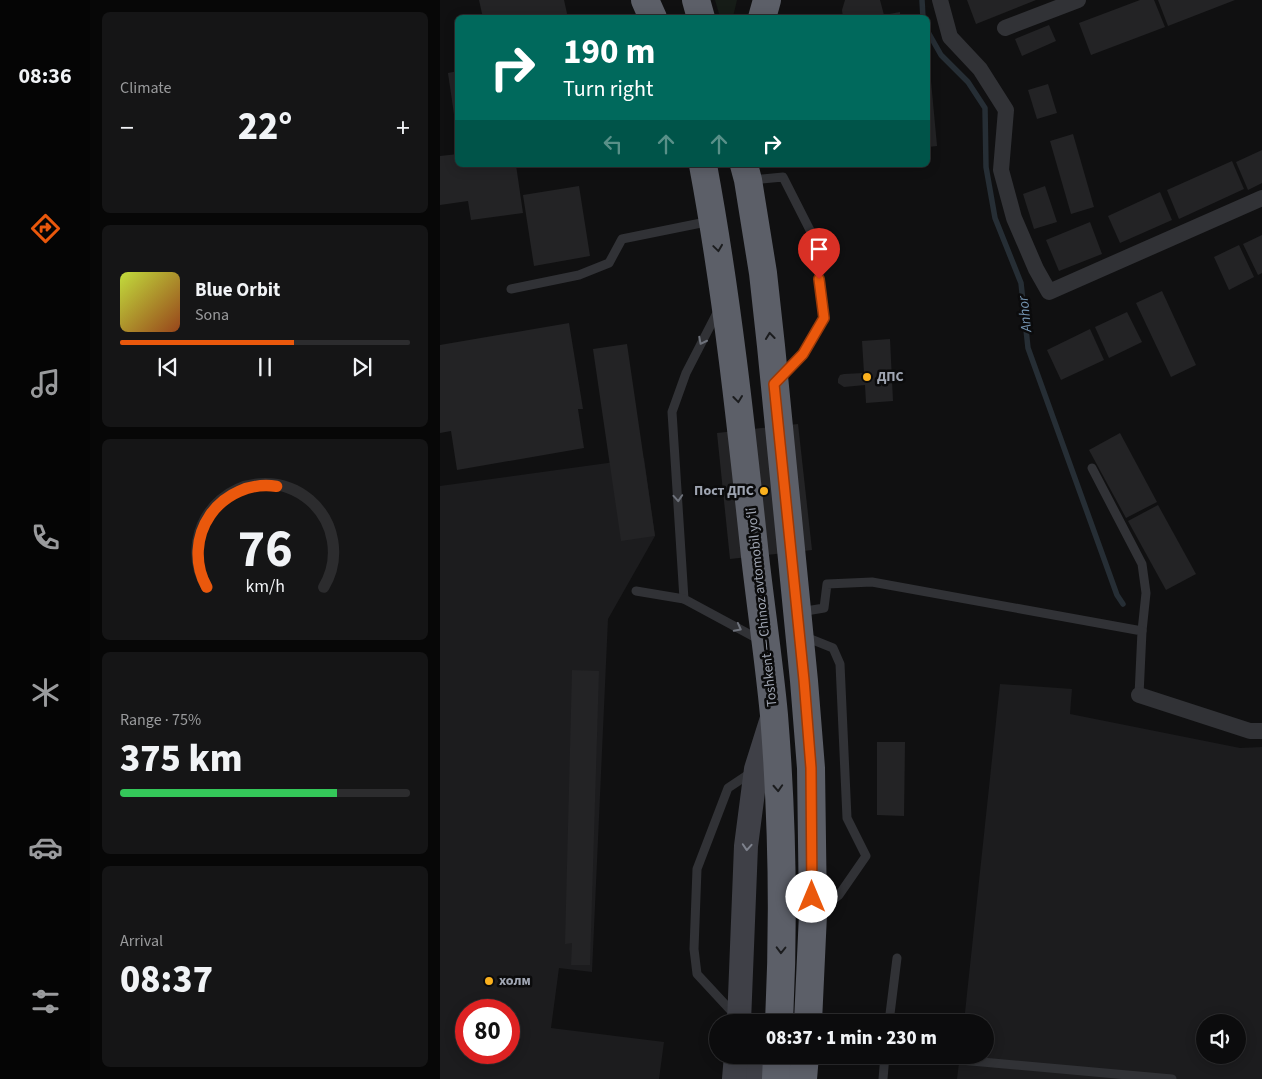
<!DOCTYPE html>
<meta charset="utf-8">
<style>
:root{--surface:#0c0c0d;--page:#151516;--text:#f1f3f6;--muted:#9a9b9d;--line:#2c2c2e;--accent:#ea580c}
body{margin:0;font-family:"Source Sans 3",sans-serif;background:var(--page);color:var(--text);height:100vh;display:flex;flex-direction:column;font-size:19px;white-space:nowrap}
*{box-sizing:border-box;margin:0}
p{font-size:16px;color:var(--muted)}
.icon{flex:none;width:28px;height:28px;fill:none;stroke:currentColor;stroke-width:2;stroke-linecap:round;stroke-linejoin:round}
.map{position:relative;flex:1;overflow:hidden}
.sheet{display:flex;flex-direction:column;gap:12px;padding:12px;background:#070707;width:350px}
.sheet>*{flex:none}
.guide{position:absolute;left:15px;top:15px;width:475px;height:152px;border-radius:8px;box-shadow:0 2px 12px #0003,0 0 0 1px var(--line);background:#00695c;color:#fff;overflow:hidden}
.fabs{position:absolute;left:756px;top:1014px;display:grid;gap:10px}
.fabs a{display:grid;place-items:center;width:50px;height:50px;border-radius:50%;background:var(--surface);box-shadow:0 2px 12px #0003,0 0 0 1px var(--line);font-size:25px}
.speed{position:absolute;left:15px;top:999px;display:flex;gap:10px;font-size:25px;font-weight:700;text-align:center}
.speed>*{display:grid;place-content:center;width:65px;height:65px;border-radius:50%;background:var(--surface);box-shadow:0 2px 12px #0003,0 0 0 1px var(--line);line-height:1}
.speed .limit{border:8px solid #d22;background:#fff;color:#111}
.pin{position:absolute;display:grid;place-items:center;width:42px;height:42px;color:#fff;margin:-51px -21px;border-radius:50% 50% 50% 0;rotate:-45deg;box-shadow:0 0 5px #0007}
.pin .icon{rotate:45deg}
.me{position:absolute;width:55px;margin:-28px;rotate:0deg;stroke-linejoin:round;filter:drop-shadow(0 0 4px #0008)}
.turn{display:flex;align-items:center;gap:18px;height:105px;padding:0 25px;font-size:22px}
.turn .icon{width:65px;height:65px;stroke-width:2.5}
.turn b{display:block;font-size:35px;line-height:42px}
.lanes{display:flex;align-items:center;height:48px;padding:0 25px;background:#0003;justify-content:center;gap:25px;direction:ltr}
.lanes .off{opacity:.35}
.big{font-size:38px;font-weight:800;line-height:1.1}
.sheet .tile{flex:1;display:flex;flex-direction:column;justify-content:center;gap:8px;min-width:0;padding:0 18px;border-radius:8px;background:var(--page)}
.sheet .dial{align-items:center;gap:0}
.dial svg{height:130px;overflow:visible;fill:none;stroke:var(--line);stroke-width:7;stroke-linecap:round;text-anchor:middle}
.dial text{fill:var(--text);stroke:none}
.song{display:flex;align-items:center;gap:15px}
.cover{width:60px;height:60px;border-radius:8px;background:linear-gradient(135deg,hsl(70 70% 55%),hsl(20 70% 35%))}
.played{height:5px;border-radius:2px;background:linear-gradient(90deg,var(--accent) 60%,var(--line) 60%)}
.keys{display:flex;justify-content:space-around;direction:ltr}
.heat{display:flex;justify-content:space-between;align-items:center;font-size:28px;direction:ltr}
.charge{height:8px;border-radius:4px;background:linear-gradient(90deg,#34c759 75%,var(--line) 0)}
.trip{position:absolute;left:269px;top:1014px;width:285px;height:50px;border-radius:25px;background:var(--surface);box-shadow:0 2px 12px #0003,0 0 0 1px var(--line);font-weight:800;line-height:50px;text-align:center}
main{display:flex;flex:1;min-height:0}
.dock{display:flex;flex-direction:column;width:90px;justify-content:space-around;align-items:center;background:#050505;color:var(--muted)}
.dock .icon{width:35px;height:35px}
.dock .on{color:var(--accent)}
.dock b{font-size:22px;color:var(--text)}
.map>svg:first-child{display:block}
</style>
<main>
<nav class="dock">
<b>08:36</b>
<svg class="icon on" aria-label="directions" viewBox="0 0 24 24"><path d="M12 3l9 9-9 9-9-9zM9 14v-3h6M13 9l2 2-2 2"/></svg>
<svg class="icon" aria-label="music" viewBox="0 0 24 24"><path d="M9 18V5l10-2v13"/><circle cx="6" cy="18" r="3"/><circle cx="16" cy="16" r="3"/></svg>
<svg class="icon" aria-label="phone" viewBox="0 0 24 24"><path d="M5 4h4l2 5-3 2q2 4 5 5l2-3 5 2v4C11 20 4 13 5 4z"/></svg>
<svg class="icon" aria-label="climate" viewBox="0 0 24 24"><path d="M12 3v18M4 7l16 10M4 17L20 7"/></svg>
<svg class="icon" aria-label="car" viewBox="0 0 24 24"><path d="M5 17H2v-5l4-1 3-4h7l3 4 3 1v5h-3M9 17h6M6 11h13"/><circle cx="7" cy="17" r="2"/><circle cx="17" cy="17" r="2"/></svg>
<svg class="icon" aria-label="filters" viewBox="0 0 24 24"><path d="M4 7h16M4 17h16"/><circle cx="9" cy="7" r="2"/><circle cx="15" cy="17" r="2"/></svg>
</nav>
<section class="sheet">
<div class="tile"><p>Climate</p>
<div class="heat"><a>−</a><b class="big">22°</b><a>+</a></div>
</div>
<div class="tile">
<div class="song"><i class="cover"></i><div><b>Blue Orbit</b><p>Sona</p></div></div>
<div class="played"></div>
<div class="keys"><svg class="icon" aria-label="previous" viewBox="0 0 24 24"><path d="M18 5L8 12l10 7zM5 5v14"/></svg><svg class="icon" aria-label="pause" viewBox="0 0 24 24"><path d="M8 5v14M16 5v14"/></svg><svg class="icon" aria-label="next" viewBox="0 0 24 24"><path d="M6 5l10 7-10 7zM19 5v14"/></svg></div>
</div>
<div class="tile dial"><svg viewBox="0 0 100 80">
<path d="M14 69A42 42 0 1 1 86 69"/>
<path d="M14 69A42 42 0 0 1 57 7" stroke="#ea580c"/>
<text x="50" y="56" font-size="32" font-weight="700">76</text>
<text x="50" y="72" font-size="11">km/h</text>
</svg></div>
<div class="tile"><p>Range · 75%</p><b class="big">375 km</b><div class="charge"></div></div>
<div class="tile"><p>Arrival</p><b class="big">08:37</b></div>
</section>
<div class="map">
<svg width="822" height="1079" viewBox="0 0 822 1079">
<rect width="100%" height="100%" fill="#101011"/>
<g fill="#1c1c1e" fill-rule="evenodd">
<path d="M204 458 215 536 168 619 152 972 119 968 111 1028 224 1042 219 1079H0V486ZM26 1010H69V1052H26Z"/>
<path d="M560 684 632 689 630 714 800 748 822 747V1079H517L520 1055H545V1022H524ZM765 1022H798V1055H765Z"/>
</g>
<path fill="#161c17" d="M275 0H297L293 17H280Z"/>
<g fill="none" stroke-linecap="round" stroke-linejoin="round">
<g stroke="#262e35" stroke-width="5.5">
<path d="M482 0 483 18"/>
<path d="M488 32 501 55 528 82 545 108 546 167 555 218 581 283 588 348 677 595 683 604"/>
</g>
</g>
<g fill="#232325">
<path d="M39 0H124L128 18H43Z"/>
<path d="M405 0H440L444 15 460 12V18H403L402 10Z"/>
<path d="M527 0H596L536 24Z"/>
<path d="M700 0H714L725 27 651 55 639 23Z"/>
<path d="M718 0H795L728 26Z"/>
<path d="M609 25 616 41 582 56 575 39Z"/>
<path d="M18 71V127L16 128 8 73Z"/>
<path d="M491 81 497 146 488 147V82Z"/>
<path d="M608 84 617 113 597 119 588 90Z"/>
<path d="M633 134 654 207 631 214 610 141Z"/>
<path d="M822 150V183L808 190 796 162Z"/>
<path d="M18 154V165H76L83 213 31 220 28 201 0 205V156Z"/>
<path d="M792 161 804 189 739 219 727 190Z"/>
<path d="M139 186 150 256 94 266 83 195Z"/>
<path d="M605 186 617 222 594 229 583 194Z"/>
<path d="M720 192 732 220 680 243 668 216Z"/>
<path d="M650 222 662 254 619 271 606 240Z"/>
<path d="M822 235V273L818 275 803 244Z"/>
<path d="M799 245 814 277 789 290 774 257Z"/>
<path d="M722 291 756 365 731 377 696 303Z"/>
<path d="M687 312 702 342 669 358 655 327Z"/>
<path d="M129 323 143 409H138L144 448 17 470 11 431 0 433V345Z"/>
<path d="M650 329 664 360 621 380 607 350Z"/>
<path d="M450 339 453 401 426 403 425 385 404 387 398 383V379L400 375 404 374 424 373 422 341Z"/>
<path d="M187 344 215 536 181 541 153 349Z"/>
<path d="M358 424 372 550 290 559 277 433Z"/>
<path d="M680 433 717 502 686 518 649 450Z"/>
<path d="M718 505 756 574 726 590 688 521Z"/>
<path d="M132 670 159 671 150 965H131L132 943 125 944Z"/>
<path d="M437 742H465L464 816 437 815Z"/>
</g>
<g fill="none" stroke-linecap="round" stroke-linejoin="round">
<g stroke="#313236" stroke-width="9">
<path d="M310 180 343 177 375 240 384 318 363 354 340 378"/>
<path d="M71 289 139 275 169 263 182 239 271 221"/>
<path d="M279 309 246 373 232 412 244 599 320 640"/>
<path d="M652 468 702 564 706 593 702 631"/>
<path d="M196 591 244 599"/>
<path d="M360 612 384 608 387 584 432 582 702 631 699 695"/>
<path d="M363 636 393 648 400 664 407 818 426 856 399 895 377 911"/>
<path d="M295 1015 257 974 254 949 257 869 288 788 312 772"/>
<path d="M449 1022 457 958"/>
<path d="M486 1055 520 1060 732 1079"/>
<path d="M443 1079 445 1055"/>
</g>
<g stroke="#313236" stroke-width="16">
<path d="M500 0 510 37 540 69 566 110 561 170 574 218 596 269 609 292 822 198"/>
<path d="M565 28 638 0"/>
<path d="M699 695 810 731H822"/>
</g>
<g stroke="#3f4047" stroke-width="24">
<path d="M299 1022 306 846 316 769 332 718"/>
<path d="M300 1055 321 1079"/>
<path d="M294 1079 296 1055"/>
</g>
<g stroke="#5c5f68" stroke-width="28">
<path d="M205 0 213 18"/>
<path d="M256 0 261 18"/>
<path d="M322 18 327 0"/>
<path d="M263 165C287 294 301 425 315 556 321 609 329 662 334 715 342 815 344 922 339 1022"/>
<path d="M304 165 308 180 323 273 331 346 364 681 371 768 373 914 368 1022"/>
<path d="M336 1079 337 1055"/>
<path d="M363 1079 365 1055"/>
</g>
</g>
<defs><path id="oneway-chevron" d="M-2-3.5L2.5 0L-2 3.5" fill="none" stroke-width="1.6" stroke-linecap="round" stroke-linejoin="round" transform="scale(1.25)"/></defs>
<g stroke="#1b1c1e">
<use href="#oneway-chevron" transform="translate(278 248) rotate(82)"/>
<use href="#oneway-chevron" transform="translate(330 336) rotate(-96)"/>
<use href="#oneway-chevron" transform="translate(298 399) rotate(83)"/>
<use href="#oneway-chevron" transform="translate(338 788) rotate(87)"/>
<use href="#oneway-chevron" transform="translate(341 950) rotate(91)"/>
</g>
<g stroke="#6e727b">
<use href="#oneway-chevron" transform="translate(262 341) rotate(117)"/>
<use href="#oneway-chevron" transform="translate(238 498) rotate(86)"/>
<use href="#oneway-chevron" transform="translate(298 628) rotate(28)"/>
</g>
<use stroke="#7e828d" href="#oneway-chevron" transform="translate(307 847) rotate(94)"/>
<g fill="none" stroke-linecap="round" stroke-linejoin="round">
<g stroke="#983908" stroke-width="12">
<path id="route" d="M372 897 371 768 364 680 334 384 363 354 384 318 379 279"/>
</g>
<use href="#route" stroke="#ea580c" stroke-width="9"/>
</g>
<g fill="#fbb11e" stroke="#0b0b0c" stroke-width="2">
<circle cx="427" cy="377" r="5"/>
<circle cx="324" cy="491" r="5"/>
<circle cx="49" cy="981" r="5"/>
</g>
<g text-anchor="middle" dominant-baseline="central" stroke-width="5" stroke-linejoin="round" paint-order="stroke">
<g font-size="14" font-weight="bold" fill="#a0a6b3" stroke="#0b0b0c" text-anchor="start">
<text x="437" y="377">ДПС</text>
<text x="314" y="491" text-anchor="end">Пост ДПС</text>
<text x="59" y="981">холм</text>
</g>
<g font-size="14" fill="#a0a6b3" stroke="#0b0b0c">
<text transform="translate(322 607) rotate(-96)">Toshkent — Chinoz avtomobil yoʻli</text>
</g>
<g font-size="15" font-style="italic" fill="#7494b1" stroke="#0b0b0c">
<text transform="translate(585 314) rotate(-96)">Anhor</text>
</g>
</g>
</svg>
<div class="fabs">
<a><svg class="icon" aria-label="sound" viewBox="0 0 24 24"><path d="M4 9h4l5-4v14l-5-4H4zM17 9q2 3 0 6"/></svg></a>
</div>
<div class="speed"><div class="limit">80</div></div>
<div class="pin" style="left:379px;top:279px;background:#d93025"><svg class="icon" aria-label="arrive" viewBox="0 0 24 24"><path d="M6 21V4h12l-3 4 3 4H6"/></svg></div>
<svg class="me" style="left:372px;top:897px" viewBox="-20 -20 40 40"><circle r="19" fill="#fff"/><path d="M0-13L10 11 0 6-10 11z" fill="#ea580c"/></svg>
<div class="trip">08:37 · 1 min · 230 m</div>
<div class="guide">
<div class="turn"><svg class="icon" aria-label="right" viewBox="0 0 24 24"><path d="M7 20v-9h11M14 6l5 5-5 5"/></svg><div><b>190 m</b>Turn right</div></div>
<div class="lanes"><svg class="icon off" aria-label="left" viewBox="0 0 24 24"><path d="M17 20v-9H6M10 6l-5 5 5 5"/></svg><svg class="icon off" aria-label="ahead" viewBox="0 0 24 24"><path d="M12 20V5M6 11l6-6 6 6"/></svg><svg class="icon off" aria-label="ahead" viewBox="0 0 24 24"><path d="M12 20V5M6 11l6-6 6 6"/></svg><svg class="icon" aria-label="right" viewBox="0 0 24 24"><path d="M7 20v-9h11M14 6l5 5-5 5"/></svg></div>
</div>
</div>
</main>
